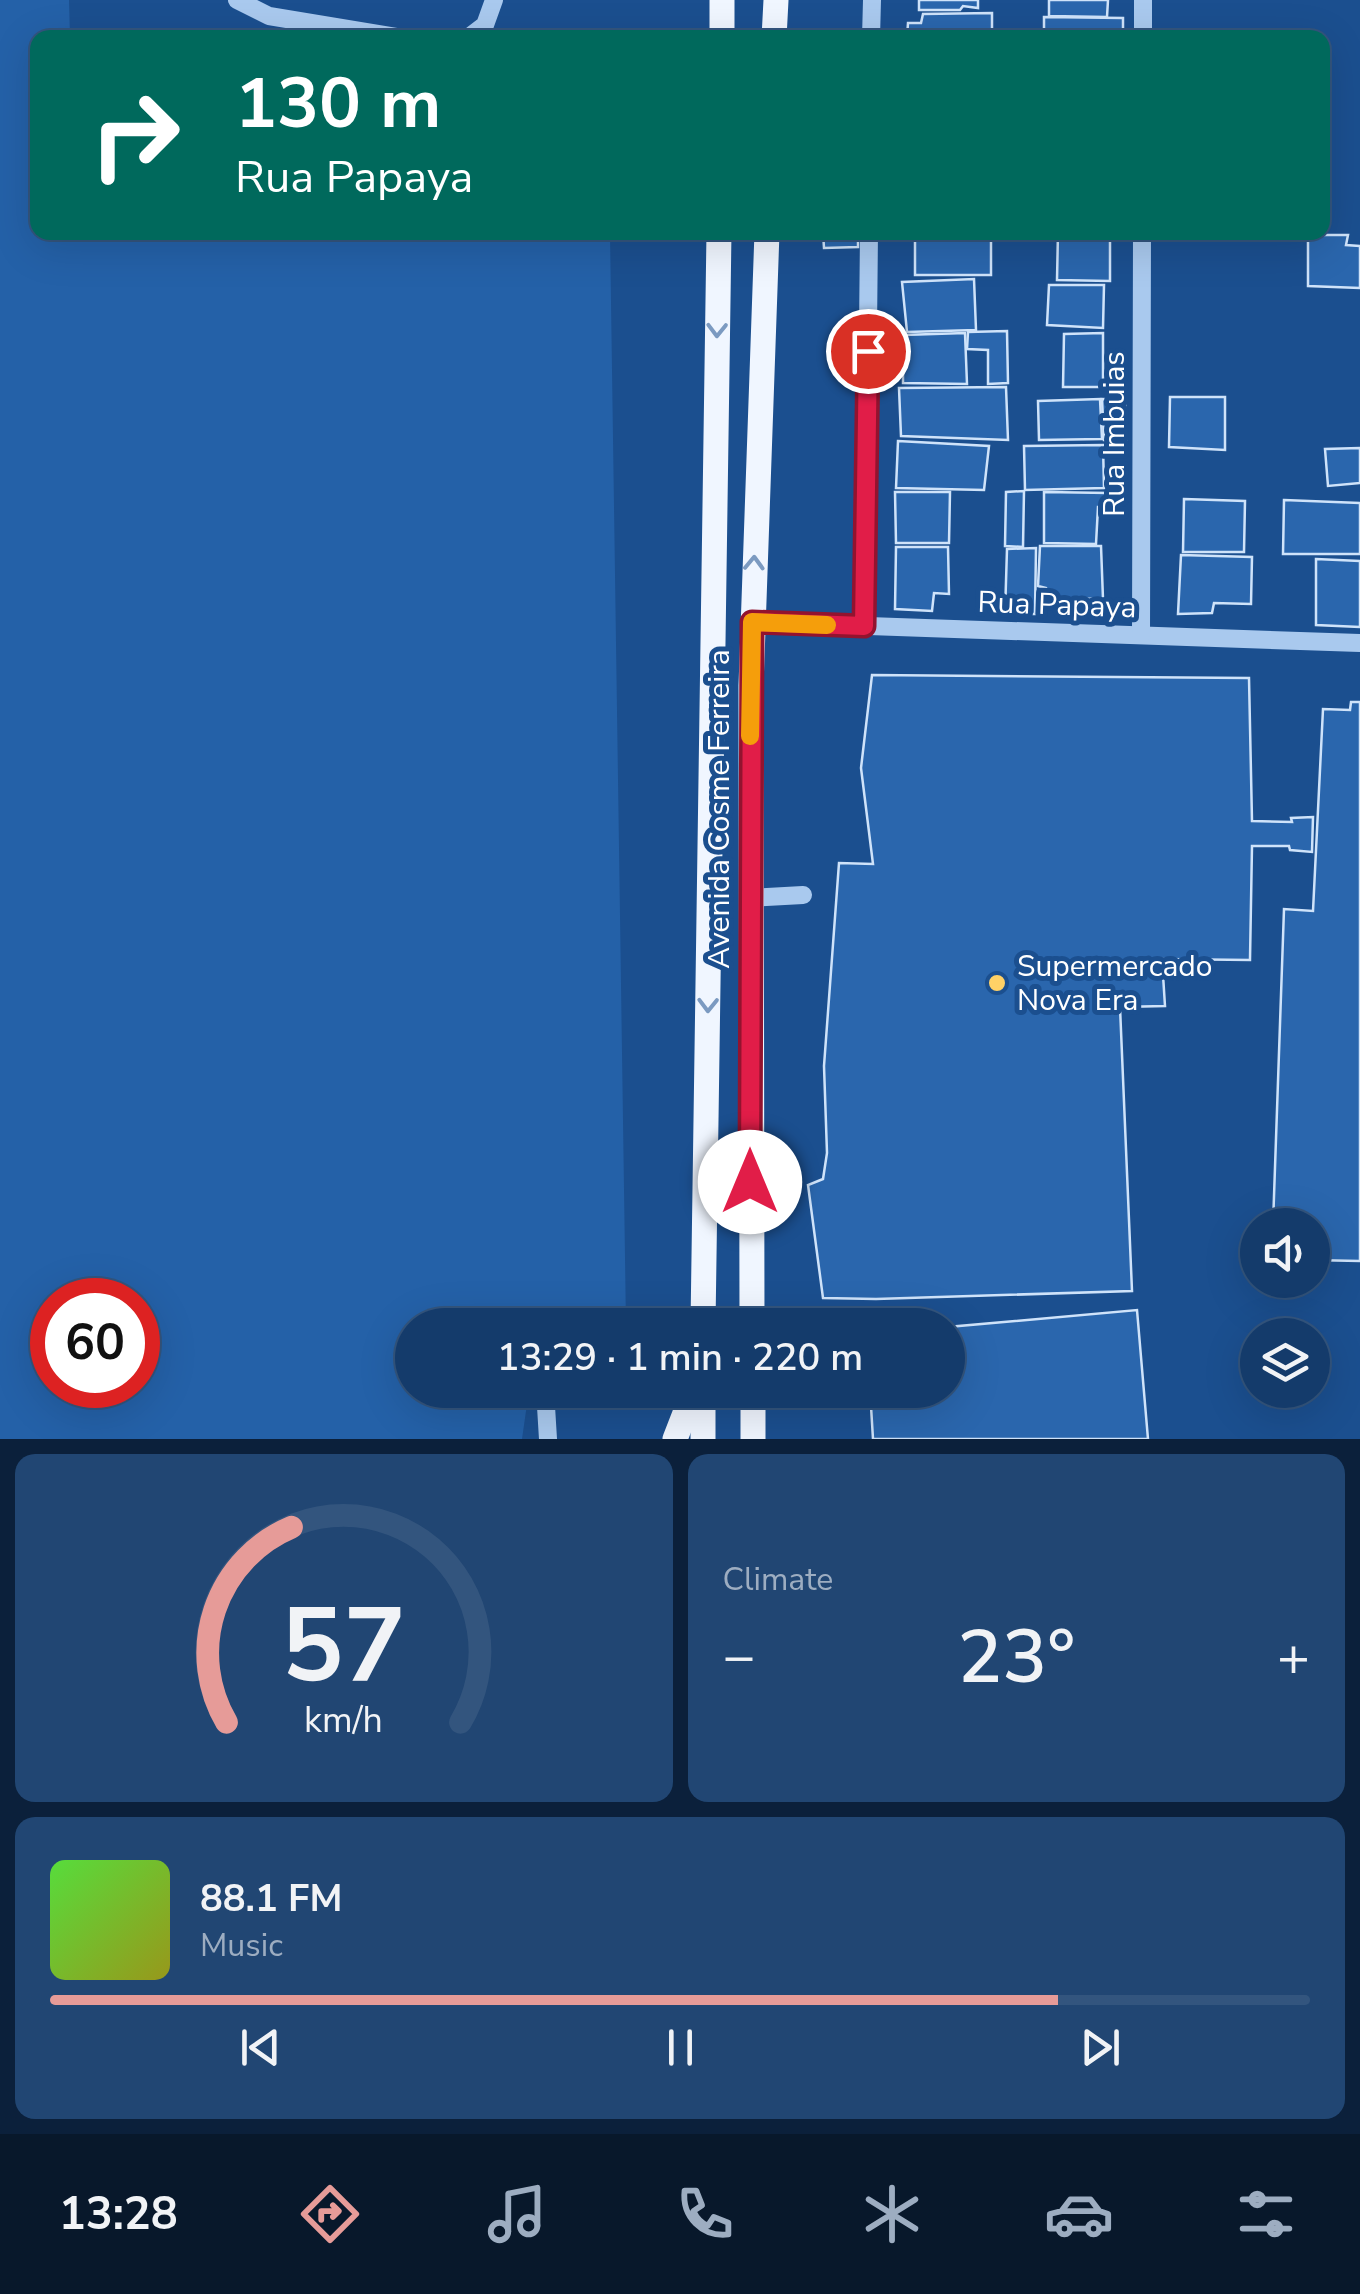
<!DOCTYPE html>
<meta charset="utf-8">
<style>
:root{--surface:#143b6b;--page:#214673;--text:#f1f3f6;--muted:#9dadc1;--line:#33557e;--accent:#e69b98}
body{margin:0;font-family:"Nunito Sans",sans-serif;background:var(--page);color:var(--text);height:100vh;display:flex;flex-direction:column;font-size:38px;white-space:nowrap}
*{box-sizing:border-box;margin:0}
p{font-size:32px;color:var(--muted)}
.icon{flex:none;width:55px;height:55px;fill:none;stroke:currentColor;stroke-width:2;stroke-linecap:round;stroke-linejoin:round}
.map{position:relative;height:1439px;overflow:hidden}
.drawer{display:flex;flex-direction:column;gap:15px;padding:15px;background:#0b203b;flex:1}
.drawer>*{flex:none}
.banner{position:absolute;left:30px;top:30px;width:1300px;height:210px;border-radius:20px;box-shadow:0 10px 40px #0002,0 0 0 2px var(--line);background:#00695c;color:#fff;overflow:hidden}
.controls{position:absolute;left:1240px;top:1208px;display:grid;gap:20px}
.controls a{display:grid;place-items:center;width:90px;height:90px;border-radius:50%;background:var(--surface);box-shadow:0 10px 40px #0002,0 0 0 2px var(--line);font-size:50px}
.speed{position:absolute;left:30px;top:1278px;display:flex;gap:20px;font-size:50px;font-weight:700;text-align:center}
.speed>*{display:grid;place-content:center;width:130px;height:130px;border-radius:50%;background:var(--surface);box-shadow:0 10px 40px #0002,0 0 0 2px var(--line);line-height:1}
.speed .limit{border:15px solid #d22;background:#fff;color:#111}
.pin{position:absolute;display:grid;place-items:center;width:85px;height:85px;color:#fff;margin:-42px;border:5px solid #fff;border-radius:50%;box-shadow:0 2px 10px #0007}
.me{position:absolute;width:110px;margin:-55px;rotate:0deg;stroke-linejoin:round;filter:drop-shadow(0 0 8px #0008)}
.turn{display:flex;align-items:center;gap:35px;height:210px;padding:0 40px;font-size:45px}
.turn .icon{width:130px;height:130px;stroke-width:2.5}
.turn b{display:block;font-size:70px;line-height:85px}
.big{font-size:75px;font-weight:600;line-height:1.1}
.drawer .card{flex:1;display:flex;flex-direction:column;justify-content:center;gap:15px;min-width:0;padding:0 35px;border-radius:20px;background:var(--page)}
.drawer .dial{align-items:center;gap:0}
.dial svg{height:260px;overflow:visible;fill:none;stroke:var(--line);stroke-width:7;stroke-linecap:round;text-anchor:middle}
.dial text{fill:var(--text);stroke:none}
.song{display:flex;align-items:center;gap:30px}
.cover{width:120px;height:120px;border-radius:15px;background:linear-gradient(135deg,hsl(110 70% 55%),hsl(60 70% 35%))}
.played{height:10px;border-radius:5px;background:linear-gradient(90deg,var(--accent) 80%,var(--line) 80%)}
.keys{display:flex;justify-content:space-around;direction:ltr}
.heat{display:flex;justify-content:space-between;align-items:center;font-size:55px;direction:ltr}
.drawer .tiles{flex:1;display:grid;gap:15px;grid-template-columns:1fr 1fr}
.card:last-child{grid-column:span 2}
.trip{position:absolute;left:395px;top:1308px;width:570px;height:100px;border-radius:50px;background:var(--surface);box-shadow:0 10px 40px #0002,0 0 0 2px var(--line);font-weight:600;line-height:100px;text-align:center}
.tabs{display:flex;height:160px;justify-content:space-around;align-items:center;background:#08182b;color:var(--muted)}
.tabs .icon{width:70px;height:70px}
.tabs .selected{color:var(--accent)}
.tabs b{font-size:45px;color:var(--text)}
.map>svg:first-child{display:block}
</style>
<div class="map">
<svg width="1360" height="1439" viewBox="0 0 1360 1439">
<rect width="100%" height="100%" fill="#1b4f8f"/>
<path fill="#2461a8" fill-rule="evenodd" d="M0 0H69L70 37 38 38V232L610 233 626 1325H412V1390H529L522 1439H0ZM52 1300H138V1385H52Z"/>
<g fill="#2a66ad" stroke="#cfe3fa" stroke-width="2.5">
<path d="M919 0H978V8L963 6 960 10H919Z"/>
<path d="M1049 0H1108L1107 17 1049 16Z"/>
<path d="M992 13V38H907L908 23H921L923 14Z"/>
<path d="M1044 17 1123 18V38H1044Z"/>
<path d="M823 232H858V247L824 248Z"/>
<rect x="915" y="232" width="76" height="43"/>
<path d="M1058 232H1110V281L1057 280Z"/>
<path d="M1308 235H1348L1346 245 1360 246V288L1308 286Z"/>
<path d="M974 279 976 330 907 332 902 282Z"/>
<path d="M1049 285H1104L1103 328 1047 325Z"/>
<path d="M1007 331 1008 383 988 384V350L967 349 968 332Z"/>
<path d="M965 333 967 384 903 383V335Z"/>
<path d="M1103 333V387H1063L1064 334Z"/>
<path d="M1006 387 1008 440 901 436 899 388Z"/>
<path d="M1170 397H1225V450L1169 447Z"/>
<path d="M1100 399 1102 439 1039 440 1038 401Z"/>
<path d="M1102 399 1125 400 1126 440H1104Z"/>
<path d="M898 441 989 446 984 490 896 488Z"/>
<path d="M1103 445 1104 488 1025 490 1024 446Z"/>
<path d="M1360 448V483L1328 486 1325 449Z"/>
<path d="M1024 491 1023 547 1005 546 1006 492Z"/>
<path d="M895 492H950L949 543H896Z"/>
<path d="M1044 492 1109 493 1110 507H1098L1096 544 1044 543Z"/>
<path d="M1184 499 1245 501 1244 552H1183Z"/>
<path d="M1284 500 1360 503V554H1283Z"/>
<path d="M1040 546H1101L1103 599 1047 598 1046 588 1038 586Z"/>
<path d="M896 547H948L949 594 934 593 932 611 895 609Z"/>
<path d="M1036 548 1035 614H1005L1007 549Z"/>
<path d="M1181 555 1252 557 1251 604 1214 603 1212 613 1178 614Z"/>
<path d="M1316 559 1360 561V627L1316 625Z"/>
<path d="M872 675 1249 678 1252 821 1292 822 1291 818 1313 817 1312 852 1290 850 1289 846H1252L1250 960 1162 959 1165 1006 1120 1007 1132 1291 876 1299 823 1298 808 1185 823 1179 827 1153 824 1066 839 863 873 864 861 768Z"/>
<path d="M1351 702H1360V1261L1312 1260V1225H1273L1284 909 1313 911 1323 709 1350 710Z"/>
<path d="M1137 1310 1148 1439H873L870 1390H948V1327Z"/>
</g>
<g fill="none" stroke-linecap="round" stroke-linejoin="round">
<g stroke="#a9c9ee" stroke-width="18">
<path d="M237 0 269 16 402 38"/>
<path d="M468 38 485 25 494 0"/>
<path d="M871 38 872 0"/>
<path d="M1143 38V0"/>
<path d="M752 622 1360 643"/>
<path d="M865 626 869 232"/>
<path d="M1141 635 1142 232"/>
<path d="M750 898 803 895"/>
<path d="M545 1390 548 1439"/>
</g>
<g stroke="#f0f6ff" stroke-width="25">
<path d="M722 38V0"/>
<path d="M774 38 776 0"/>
<path d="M703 1325 719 232"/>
<path d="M752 1325 751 686 767 232"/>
<path d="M753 1390V1439"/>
<path d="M675 1439 694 1390"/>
<path d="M703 1439V1390"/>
</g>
</g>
<defs><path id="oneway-chevron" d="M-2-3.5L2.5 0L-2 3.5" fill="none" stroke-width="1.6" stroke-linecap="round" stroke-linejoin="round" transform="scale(2.5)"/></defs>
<g stroke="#7b9ac1">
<use href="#oneway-chevron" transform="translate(717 330) rotate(91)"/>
<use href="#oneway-chevron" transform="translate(754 563) rotate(-88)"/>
<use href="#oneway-chevron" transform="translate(708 1005) rotate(91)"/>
</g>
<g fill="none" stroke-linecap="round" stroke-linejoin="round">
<g stroke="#92132f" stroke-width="25">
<path id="route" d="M750 1182 752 622 864 626 868 351"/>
</g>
<use href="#route" stroke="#e11d48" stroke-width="18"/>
<path stroke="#f59e0b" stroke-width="18" d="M750 736 752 622 827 625"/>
</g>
<circle fill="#ffd166" stroke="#1b4f8f" stroke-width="4" cx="997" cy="983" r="10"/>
<g text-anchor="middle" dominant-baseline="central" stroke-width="10" stroke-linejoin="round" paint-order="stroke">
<g font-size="30" fill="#fff" stroke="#1b4f8f">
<text transform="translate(1114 434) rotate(-90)">Rua Imbuias</text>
<text transform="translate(1057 605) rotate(2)">Rua Papaya</text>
<text transform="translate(719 809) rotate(-90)">Avenida Cosme Ferreira</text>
</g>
<g font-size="30" fill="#fff" stroke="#1b4f8f" text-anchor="start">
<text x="1017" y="966">Supermercado<tspan x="1017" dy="34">Nova Era</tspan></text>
</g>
</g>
</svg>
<div class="controls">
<a><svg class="icon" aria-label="sound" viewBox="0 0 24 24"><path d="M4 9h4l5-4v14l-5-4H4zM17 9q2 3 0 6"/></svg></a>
<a><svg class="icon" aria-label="layers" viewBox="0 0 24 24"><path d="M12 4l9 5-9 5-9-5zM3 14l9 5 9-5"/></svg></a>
</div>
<div class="speed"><div class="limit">60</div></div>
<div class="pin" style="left:868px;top:351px;background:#d93025"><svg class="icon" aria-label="arrive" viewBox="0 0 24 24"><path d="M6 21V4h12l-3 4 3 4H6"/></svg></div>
<svg class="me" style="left:750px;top:1182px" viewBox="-20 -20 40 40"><circle r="19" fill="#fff"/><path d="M0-13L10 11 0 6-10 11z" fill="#e11d48"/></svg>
<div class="trip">13:29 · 1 min · 220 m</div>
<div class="banner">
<div class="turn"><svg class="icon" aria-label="right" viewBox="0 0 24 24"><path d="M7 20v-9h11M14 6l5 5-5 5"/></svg><div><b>130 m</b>Rua Papaya</div></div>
</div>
</div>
<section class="drawer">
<div class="tiles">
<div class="card dial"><svg viewBox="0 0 100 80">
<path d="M14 69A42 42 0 1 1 86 69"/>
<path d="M14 69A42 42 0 0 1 34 9" stroke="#e69b98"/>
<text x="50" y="56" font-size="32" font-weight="700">57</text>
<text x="50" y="72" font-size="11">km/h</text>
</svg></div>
<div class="card"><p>Climate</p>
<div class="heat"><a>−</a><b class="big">23°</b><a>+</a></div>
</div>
<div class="card">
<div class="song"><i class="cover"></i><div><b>88.1 FM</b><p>Music</p></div></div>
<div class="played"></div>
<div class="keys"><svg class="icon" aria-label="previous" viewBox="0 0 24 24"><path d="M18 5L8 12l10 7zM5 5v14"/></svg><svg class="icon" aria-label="pause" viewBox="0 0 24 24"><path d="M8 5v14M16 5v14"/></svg><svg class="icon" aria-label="next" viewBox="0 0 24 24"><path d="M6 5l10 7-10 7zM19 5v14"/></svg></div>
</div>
</div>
</section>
<nav class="tabs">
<b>13:28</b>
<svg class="icon selected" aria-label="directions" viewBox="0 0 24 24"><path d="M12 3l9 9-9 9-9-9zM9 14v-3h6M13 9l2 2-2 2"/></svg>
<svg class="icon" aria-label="music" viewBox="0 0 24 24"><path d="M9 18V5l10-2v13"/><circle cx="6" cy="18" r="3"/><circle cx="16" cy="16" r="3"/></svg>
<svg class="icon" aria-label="phone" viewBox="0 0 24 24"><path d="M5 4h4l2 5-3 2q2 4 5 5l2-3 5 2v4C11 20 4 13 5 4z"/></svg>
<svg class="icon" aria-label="climate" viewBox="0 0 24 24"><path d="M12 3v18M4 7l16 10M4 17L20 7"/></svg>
<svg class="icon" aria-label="car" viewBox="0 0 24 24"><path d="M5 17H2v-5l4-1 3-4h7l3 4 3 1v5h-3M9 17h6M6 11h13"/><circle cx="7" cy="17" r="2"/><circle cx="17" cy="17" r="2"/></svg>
<svg class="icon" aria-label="filters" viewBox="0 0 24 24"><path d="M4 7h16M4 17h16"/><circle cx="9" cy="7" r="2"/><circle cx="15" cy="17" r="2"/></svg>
</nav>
